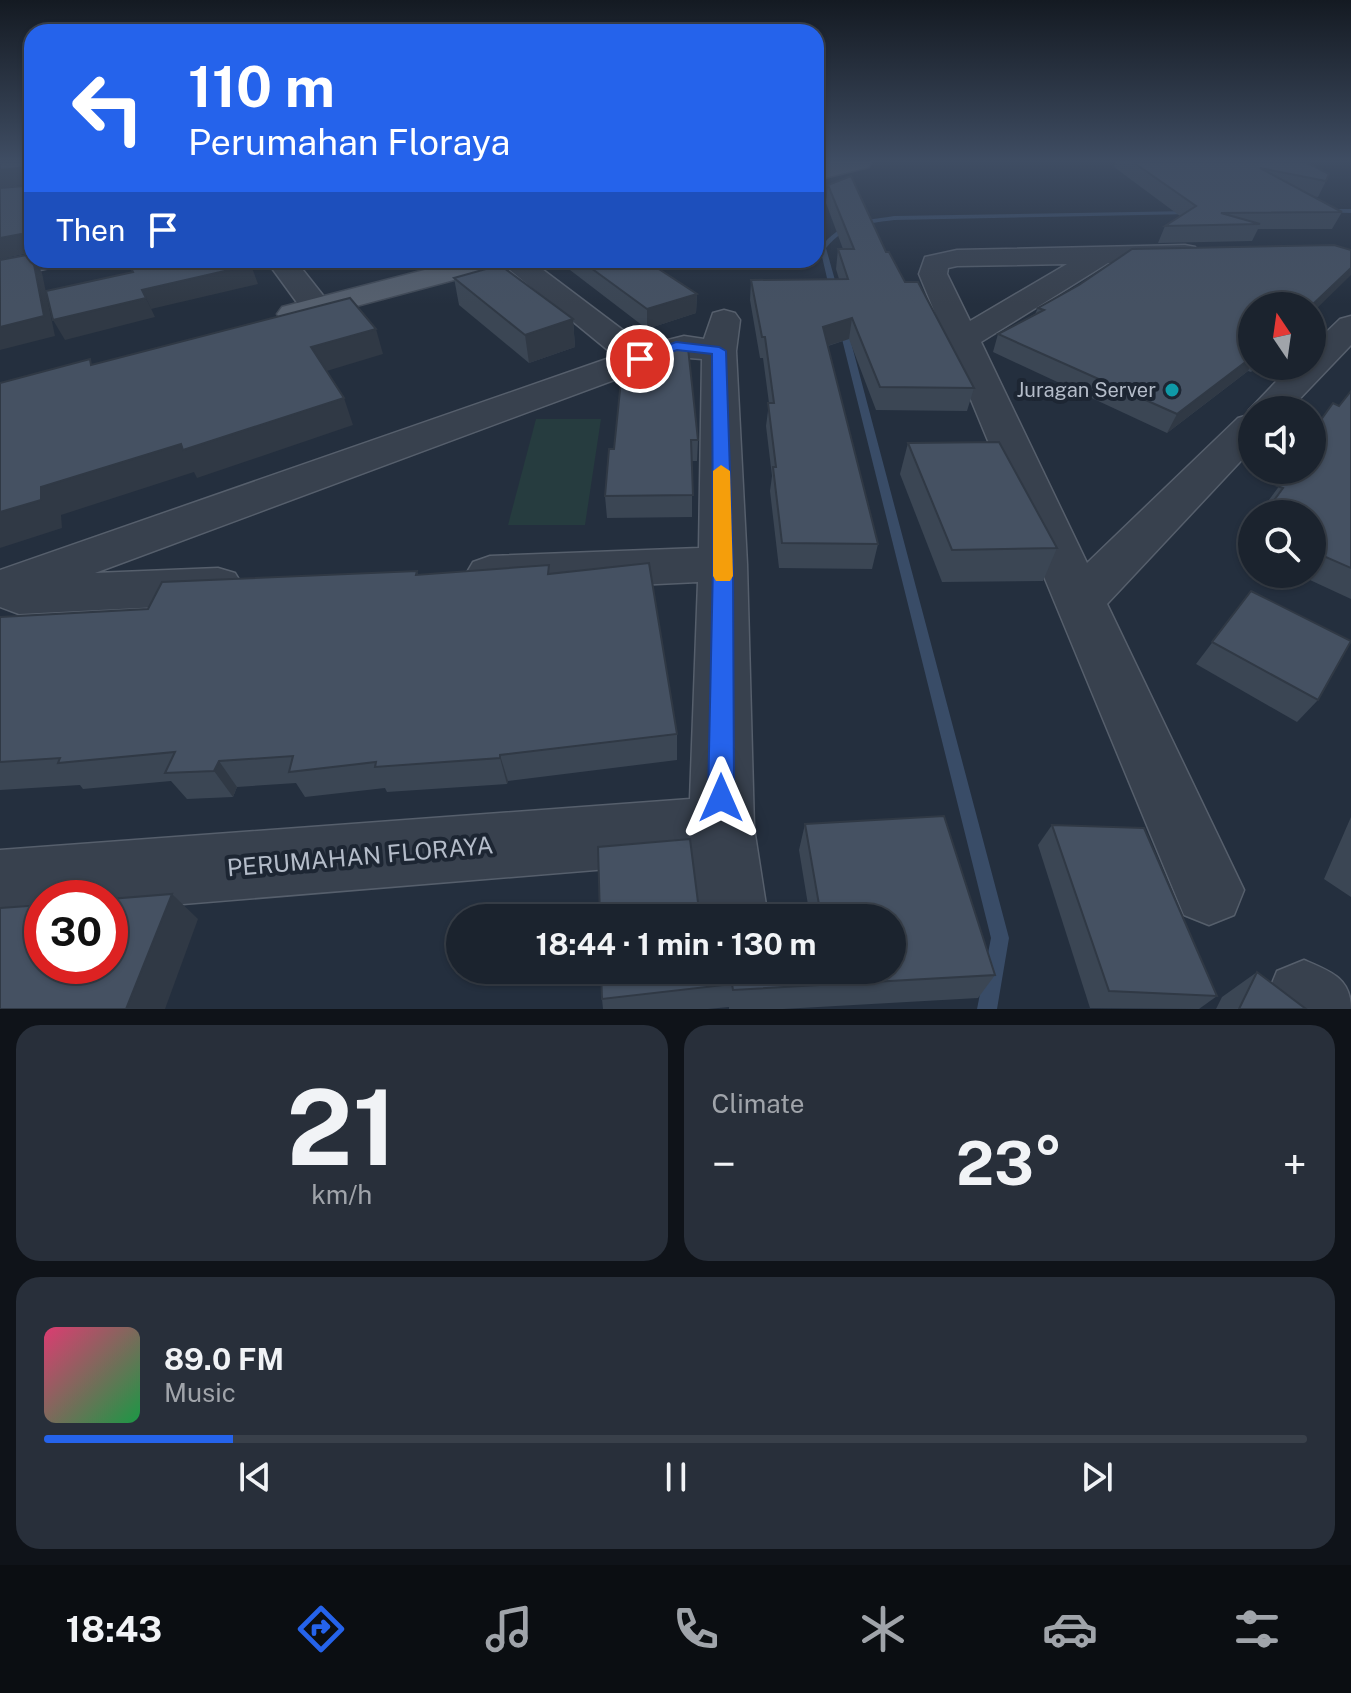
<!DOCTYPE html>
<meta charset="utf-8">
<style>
:root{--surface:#1b232e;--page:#282f3a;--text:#f1f3f6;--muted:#a0a4aa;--line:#39404a;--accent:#2563eb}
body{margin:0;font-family:"Public Sans",sans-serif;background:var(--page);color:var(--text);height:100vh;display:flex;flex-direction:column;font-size:30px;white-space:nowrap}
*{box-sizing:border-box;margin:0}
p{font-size:26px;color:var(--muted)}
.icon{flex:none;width:44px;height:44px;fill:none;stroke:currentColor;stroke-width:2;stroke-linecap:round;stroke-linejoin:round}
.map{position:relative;height:1009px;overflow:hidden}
.panel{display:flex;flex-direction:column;gap:16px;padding:16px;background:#0f1319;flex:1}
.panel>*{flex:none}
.hud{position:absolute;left:24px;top:24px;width:800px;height:244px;border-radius:24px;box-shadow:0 2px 6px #0004,0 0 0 2px var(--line);background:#2563eb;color:#fff;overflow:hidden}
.needle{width:52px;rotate:347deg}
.buttons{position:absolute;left:1238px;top:292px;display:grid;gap:16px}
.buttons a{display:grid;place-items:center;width:88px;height:88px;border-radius:50%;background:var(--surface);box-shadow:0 2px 6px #0004,0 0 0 2px var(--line);font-size:40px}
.speed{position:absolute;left:24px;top:880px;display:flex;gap:16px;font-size:40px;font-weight:700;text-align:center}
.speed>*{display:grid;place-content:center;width:104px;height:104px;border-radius:50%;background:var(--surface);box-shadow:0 2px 6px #0004,0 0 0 2px var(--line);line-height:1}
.speed .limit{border:12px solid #d22;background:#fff;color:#111}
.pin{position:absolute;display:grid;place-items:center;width:68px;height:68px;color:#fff;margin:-34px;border:4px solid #fff;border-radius:50%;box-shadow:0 2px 8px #0007}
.me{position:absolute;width:88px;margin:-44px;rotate:0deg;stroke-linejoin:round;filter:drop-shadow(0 0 6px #0008)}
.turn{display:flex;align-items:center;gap:28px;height:168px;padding:0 32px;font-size:36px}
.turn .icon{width:104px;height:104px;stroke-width:2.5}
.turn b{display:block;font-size:56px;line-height:68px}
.then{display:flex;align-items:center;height:76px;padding:0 32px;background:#0003;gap:16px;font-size:30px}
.big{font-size:60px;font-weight:700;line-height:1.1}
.panel .tile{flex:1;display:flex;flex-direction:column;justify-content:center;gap:12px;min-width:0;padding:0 28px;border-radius:24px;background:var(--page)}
.panel .dial{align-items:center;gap:0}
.dial b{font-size:104px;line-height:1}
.song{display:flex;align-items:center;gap:24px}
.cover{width:96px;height:96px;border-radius:12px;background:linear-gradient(135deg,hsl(340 70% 55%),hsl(140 70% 35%))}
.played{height:8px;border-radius:4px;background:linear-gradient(90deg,var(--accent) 15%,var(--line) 15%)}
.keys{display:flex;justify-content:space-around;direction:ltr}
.heat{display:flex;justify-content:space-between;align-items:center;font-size:44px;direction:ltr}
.panel .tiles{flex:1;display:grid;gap:16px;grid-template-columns:1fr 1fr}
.tile:last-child{grid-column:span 2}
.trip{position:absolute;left:446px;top:904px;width:460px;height:80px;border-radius:40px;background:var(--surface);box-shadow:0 2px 6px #0004,0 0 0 2px var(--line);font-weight:700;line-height:80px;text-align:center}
.tabs{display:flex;height:128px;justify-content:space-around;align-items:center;background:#0b0e12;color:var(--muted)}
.tabs .icon{width:56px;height:56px}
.tabs .selected{color:var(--accent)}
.tabs b{font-size:36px;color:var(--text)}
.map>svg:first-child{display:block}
</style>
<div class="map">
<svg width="1351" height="1009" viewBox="0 0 1351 1009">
<rect width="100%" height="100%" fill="#242f3e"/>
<path fill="#263c3f" d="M536 419H601L585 525H508Z"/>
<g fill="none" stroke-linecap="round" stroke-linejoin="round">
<g fill="#394c67" fill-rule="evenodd">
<path d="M1324 209H1351V213L1322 212V210Z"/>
<path d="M1191 211 1194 213 1193 214 894 220C866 224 846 224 826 248L838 291 834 293 830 291 820 248C841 221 862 221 894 216Z"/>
<path d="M840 325H843L847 327 1009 938 997 1009H977L991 938 839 327Z"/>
</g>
<g stroke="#565f6c" stroke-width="3">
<g id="minor">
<path d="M1185 245 1195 247 1199 253 1195 259 1108 263 981 342 1087 563 1238 418 1252 414V449L1107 604 1244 890 1234 915 1209 925 1184 915 919 274 925 257 957 250ZM1067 264 970 321 947 274 948 268 957 266Z"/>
<path d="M32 255V260H62L58 266 0 279V261Z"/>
<path d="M266 260H295L333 308 328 315 317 317 306 315Z"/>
<path d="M498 260H530L644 346 684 336 704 339 713 313 724 310 735 313 740 320 736 351 747 564 754 828 768 918H700L692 862 110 910V898H42V916L0 920V850L690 799 698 582 490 592 473 586 466 574 473 562 490 556 699 548 702 359 676 357 95 573 218 568 235 573 243 586 235 599 218 604 19 614 0 607V570L615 356Z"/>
<path d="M1351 316V345L1289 410H1252V414L1249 410 1291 366H1312V346L1340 319Z"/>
<path d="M1304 960C1330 971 1351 978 1351 1009H1270L1266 998 1277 971Z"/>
</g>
</g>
<g stroke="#414a57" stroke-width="3">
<g id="major">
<path d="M832 162H871L869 167 816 180V166Z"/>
<path d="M463 260H510L506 266 293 323 282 321 277 314 282 307Z"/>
</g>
</g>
<use href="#minor" fill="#38414e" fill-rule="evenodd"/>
<use href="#major" fill="#56606e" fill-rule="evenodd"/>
</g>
<g fill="#3b4654">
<path d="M32 162V252L0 259 25 184 0 188Z"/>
<path d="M1116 162H1306L1326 181 1318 197 1311 196 1342 212 1332 229H1258L1252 241 1158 243 1165 226 1180 216 1114 167Z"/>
<path d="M828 185 886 252 974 388 967 411 876 410 849 339 828 346 878 544 872 569 779 568 770 491 772 476 766 426 769 403 763 358H760L750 300 751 280 839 279 836 269 838 249H843L826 203Z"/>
<path d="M557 260H664V268L659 269 697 294 696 313 647 329Z"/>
<path d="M454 278 573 319 575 347 529 363 459 305Z"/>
<path d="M1252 306V366H1257L1251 372 1248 371 1167 433 993 352 998 334 1035 314 1038 308Z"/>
<path d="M623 361 698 440 697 461H692V517L607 518 605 496 614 449Z"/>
<path d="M1351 391V599L1297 574H1312V514L1267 510 1263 508 1286 477 1269 470H1312L1313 431 1339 406Z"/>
<path d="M908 443 1057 548 1043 581 942 582 900 474Z"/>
<path d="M1252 450V463L1245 460Z"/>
<path d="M1252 531V553L1241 548Z"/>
<path d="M417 571 418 575 550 573 677 734V760L508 781 507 784 387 792 385 788 305 797 296 783 237 787 233 797 187 799 171 781 83 789 80 785 0 790V617L148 609Z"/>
<path d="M1251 591 1318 700 1297 722 1196 664Z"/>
<path d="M1351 817V897L1324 879Z"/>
<path d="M805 824 995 975 978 998 783 1009H729V1007L708 1009H603L602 999 810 917 799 850Z"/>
<path d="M1052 825 1217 996 1199 1009 1090 1008 1038 845Z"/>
<path d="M1257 972 1306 1009H1216L1222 997Z"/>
</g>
<g fill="#303945">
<path d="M26 167 32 183 0 188V170Z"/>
<path d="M32 225V245L29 239 26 226Z"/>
<path d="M21 234 31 252 0 259V238Z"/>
<path d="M33 260H35L42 273 55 336 0 350V327Z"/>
<path d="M639 260H664V268L640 275Z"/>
<path d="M251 265 258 284 151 309 142 290Z"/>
<path d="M1351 268V275L1312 313V306H1311Z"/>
<path d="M697 294 696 313 647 329V309Z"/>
<path d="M146 298 155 317 65 340 53 320Z"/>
<path d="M852 318 849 339 820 348 823 327Z"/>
<path d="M573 319 575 347 529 363 525 335Z"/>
<path d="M376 329 383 354 320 373 311 347Z"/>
<path d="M1252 357V363L1248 371 1167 433 1177 414Z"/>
<path d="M344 398 353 425 197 478 194 472 61 515 62 528 0 548V512L41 487 181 444Z"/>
<path d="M500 755 508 781 507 784 500 758Z"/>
<path d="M219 761 237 787 233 797 214 771Z"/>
<path d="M172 894 198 919 165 1009H126Z"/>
</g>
<g fill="#455162" stroke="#303945" stroke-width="2">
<path d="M0 162H32V225L26 226 29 239 21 234 0 238V188L24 186 26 183V167L0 170Z"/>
<path d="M1133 162H1306L1329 174 1326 181 1260 168 1342 212 1221 213 1260 224 1165 226 1196 206Z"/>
<path d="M851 176 886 252H889L905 282H918L974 388 880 387 852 318 823 327 878 544 782 543 773 467H776L768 403H774L765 337H762L751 280 848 279 838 249H854L828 185Z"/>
<path d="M1334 245 1351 250V268L1311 306H1252V357L1177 414 998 334 1044 310 1038 308 1079 285 1132 249Z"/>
<path d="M32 254 44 316 0 327V260Z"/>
<path d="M127 260H248L251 265 142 290 146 298 53 320 46 291 133 272Z"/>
<path d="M580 260H645L697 294 647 309Z"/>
<path d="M500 265 573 319 525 335 454 278Z"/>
<path d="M350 298 376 329 311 347 344 398 183 450 181 444 41 487V500L0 512V383L90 359 91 365Z"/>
<path d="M660 348H688L698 440H691L693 495 605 496 609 449H614L623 361Z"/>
<path d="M1351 391V568L1312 551V514H1264L1283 488 1277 486 1291 470H1312V430L1313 431 1333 403 1339 406Z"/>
<path d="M999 442 1057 548 952 550 908 443Z"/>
<path d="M649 563 677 734 500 755V758L375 767 376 762 289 772 293 756 219 761 214 771 165 773 175 752 58 763 60 758 0 762V617L148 609 162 582 417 571 416 575 549 565 548 574Z"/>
<path d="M1251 591 1351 641 1318 700 1212 642Z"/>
<path d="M944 816 995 975 733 990 732 984 602 999 601 970H892V918H786L821 916 805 824Z"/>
<path d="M1052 825 1144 828 1217 996 1109 991Z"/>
<path d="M690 839 700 918H600L598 847Z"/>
<path d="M172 894 126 1009H0V908L42 905V966H110V899Z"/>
<path d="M1257 972 1306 1009H1239Z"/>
</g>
<linearGradient id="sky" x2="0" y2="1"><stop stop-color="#141a22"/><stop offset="0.53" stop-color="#3f4d63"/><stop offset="1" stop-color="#3f4d63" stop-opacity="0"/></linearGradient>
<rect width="1351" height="304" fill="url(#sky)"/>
<path fill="#2563eb" stroke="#184099" stroke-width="2" d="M676 342 719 347 726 351 733 564 734 798 730 807 721 811 712 807 708 798 713 564 712 354 677 350 640 363 633 359Z"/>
<path fill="#f59e0b" d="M721 465 730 471 733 576 730 581H716L713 576V471Z"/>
<circle fill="#0f9aa8" stroke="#1d2633" stroke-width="3" cx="1172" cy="390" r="8"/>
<g text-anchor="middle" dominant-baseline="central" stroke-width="8" stroke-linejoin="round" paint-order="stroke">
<g font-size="20" fill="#b4bcc9" stroke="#1d2633" text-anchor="end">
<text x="1156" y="390">Juragan Server</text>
</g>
<g font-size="24" fill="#b4bcc9" stroke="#1d2633">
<text transform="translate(360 856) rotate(-5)">PERUMAHAN FLORAYA</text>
</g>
</g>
</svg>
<div class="buttons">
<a><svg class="needle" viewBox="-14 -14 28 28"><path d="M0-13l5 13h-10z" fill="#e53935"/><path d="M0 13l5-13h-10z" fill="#a0a4aa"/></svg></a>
<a><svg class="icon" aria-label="sound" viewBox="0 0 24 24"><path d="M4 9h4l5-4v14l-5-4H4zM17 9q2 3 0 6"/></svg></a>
<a><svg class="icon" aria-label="search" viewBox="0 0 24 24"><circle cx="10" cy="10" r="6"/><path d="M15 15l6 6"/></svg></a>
</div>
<div class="speed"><div class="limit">30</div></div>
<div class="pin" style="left:640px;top:359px;background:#d93025"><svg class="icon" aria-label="arrive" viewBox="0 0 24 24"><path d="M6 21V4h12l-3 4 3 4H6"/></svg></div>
<svg class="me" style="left:721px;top:798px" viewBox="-20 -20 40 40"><path d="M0-17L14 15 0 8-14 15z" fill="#2563eb" stroke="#fff" stroke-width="4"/></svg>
<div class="trip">18:44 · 1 min · 130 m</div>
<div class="hud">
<div class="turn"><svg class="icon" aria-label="left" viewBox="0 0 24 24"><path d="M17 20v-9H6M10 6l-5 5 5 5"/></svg><div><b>110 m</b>Perumahan Floraya</div></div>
<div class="then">Then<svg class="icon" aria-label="arrive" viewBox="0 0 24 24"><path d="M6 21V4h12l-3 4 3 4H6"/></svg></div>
</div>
</div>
<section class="panel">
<div class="tiles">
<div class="tile dial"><b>21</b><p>km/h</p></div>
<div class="tile"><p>Climate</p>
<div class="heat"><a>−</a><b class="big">23°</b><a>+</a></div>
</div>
<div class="tile">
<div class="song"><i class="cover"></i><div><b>89.0 FM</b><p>Music</p></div></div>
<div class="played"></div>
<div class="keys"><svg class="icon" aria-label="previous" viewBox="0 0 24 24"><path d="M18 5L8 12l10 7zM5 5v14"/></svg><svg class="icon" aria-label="pause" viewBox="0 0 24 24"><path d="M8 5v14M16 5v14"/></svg><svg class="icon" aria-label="next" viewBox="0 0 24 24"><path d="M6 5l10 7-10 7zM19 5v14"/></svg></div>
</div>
</div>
</section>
<nav class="tabs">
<b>18:43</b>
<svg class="icon selected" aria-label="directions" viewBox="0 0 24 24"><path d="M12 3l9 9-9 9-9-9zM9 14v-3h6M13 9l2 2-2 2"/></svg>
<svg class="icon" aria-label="music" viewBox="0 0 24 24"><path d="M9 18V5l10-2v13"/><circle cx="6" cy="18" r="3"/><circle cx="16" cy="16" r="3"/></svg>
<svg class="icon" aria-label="phone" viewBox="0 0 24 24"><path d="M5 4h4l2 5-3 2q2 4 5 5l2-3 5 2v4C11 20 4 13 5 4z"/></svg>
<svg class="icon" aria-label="climate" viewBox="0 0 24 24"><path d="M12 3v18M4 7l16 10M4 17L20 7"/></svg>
<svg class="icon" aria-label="car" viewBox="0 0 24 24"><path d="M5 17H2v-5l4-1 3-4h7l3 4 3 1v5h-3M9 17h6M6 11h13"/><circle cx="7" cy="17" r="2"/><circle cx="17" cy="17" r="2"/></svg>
<svg class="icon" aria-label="filters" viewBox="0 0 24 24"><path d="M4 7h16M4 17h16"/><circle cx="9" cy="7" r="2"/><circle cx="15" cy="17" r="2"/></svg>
</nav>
